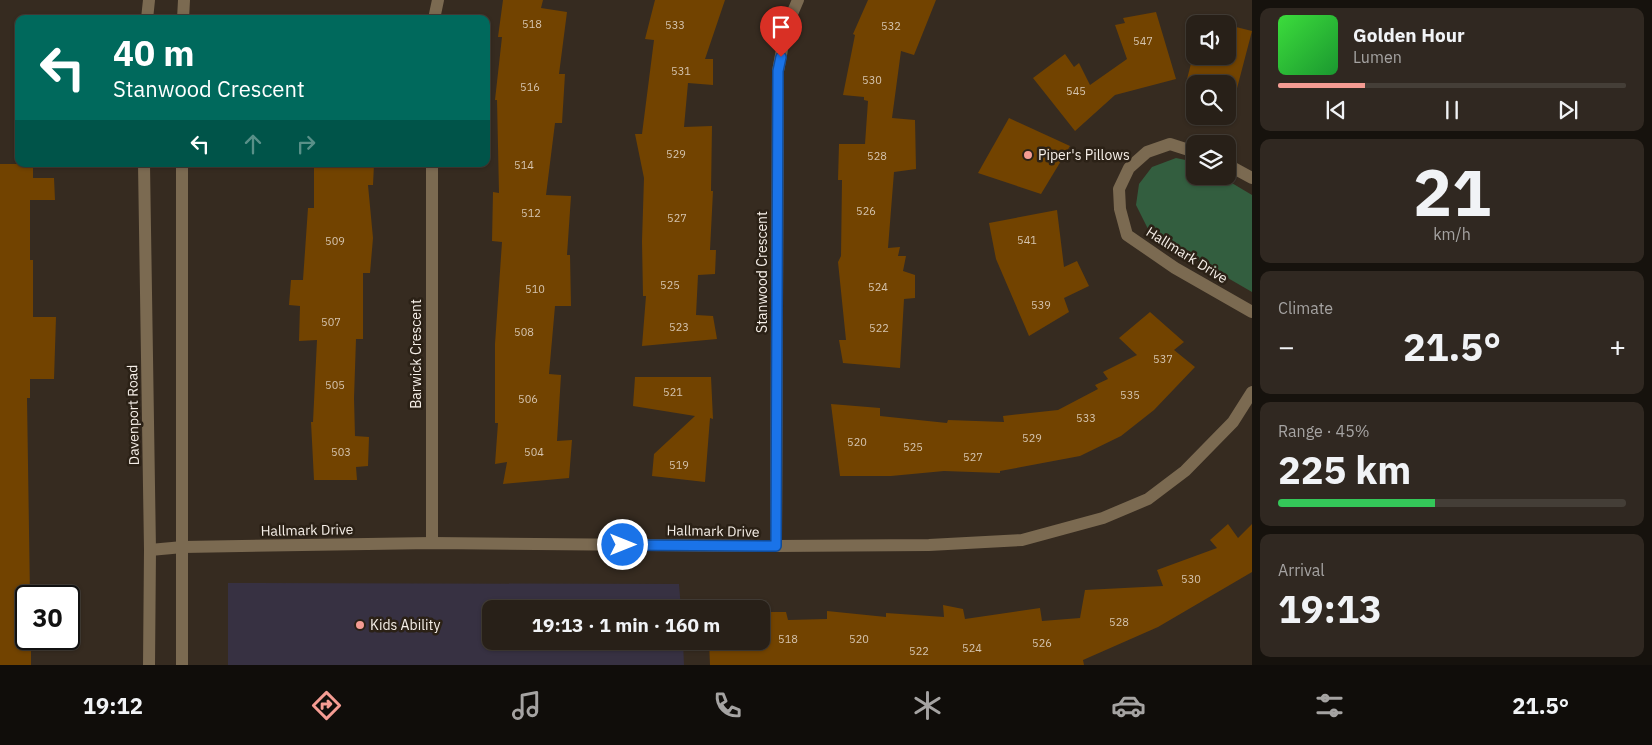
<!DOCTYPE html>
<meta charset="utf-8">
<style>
:root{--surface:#282018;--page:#302821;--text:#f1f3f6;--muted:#a5a3a2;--line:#443e37;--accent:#f59c93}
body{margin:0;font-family:"IBM Plex Sans",sans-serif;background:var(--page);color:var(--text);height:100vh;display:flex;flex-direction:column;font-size:19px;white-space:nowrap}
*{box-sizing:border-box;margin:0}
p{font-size:16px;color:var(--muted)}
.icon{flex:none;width:28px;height:28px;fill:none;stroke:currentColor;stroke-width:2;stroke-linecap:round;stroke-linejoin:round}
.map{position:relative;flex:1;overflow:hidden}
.drawer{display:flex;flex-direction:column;gap:8px;padding:8px;background:#16120d;width:400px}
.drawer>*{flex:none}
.banner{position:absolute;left:15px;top:15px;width:475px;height:152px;border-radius:10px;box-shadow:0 1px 4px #0004,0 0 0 1px var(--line);background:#00695c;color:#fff;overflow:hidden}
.controls{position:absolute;left:1186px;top:15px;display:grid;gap:10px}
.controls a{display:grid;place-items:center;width:50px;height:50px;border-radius:10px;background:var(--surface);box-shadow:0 1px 4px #0004,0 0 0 1px var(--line);font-size:25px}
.speed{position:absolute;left:15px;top:585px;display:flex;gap:10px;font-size:25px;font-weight:700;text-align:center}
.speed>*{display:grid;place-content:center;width:65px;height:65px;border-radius:50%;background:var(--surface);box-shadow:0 1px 4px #0004,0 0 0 1px var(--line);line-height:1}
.speed .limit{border:2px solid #111;border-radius:8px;background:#fff;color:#111}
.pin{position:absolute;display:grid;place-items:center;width:42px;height:42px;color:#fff;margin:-51px -21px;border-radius:50% 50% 50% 0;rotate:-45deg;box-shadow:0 0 5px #0007}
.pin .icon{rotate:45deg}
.me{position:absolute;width:55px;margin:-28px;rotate:90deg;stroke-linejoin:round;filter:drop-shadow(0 0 4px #0008)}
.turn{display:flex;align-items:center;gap:18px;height:105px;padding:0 15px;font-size:22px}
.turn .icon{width:65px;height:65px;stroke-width:2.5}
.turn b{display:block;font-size:35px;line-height:42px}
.lanes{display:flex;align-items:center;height:48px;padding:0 15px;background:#0003;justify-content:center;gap:25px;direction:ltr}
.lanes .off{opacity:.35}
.big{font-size:38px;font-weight:700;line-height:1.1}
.drawer .widget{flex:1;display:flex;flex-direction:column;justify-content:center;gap:8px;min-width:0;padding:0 18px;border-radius:10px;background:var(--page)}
.drawer .dial{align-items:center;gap:0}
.dial b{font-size:65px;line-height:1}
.song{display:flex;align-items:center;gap:15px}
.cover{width:60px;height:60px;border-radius:8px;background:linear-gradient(135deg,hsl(120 70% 55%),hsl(130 70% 35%))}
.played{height:5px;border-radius:2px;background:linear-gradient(90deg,var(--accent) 25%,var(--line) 25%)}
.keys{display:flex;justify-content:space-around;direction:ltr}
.heat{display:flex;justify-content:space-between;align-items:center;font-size:28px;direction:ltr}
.charge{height:8px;border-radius:4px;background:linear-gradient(90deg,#34c759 45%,var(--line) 0)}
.trip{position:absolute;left:482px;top:600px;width:288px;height:50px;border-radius:10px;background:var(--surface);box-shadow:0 1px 4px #0004,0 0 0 1px var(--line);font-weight:700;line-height:50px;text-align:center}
.menu{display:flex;height:80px;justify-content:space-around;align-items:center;background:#100d0a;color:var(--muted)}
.menu .icon{width:35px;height:35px}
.menu .selected{color:var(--accent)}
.menu b{font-size:22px;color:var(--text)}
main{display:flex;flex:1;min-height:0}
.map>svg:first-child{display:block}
</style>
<main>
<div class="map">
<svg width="1252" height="665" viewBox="0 0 1252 665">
<rect width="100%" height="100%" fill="#362b20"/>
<path fill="#373142" d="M228 583 679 584 681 609H491V641H683L684 665H228Z"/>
<path fill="#335e3f" d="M1176 158 1195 162V176H1220L1252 195V292L1150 233 1136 205 1139 184 1152 167Z"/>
<g fill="#724300">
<path d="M503 0H543L541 8 567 12 559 74H565L562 123H555L546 195 571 196 567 255H570L571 306H555L549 374 561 375 557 441 572 440 569 478 503 484 507 462 495 464 498 423H495V344L502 242 492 241 493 192 499 193 497 100H495L502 37H498Z"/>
<path d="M655 0H725L705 59H713V85L688 83 684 127 712 126 711 191H713L710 250H716L715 274 698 275 696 315 713 316 717 339 642 346 646 296H643L642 241 644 178 635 134H642L654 40 645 39Z"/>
<path d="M868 0H936L914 55 901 51 892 118 915 120 916 169 894 172 888 248 900 247 898 256H906L903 271 915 275V298L904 299 900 368 843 363 839 340H846L838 262 841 256 842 180H838L839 144H865L868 101 864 100V97L843 95 855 35 853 34Z"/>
<path d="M1156 12 1176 79 1115 95 1075 131 1033 78 1065 54 1074 67 1079 63 1090 85 1127 59 1115 25 1125 23 1123 18Z"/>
<path d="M1203 18 1214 21 1223 24H1201Z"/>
<path d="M1228 25 1252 31 1235 96 1228 94V84H1195V85L1186 83 1195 48V56H1228Z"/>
<path d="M1009 118 1070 146 1041 194 978 173Z"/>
<path d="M0 164H33V178H54L55 200H30V260H33V317H56L54 379H30V398H27L30 596H26V639H31V665H0Z"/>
<path d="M314 164H374L373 185H368L373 238 370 273H363V339H356L354 398 355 436 369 437 368 466 356 467 357 480H314L311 422H313L317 340 299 341 300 306 289 305 291 280H303L308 208H314Z"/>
<path d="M1057 210 1064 267 1077 261 1089 286 1064 298 1069 312 1029 336 996 259 989 223Z"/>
<path d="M1150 312 1184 342 1174 350 1195 367 1154 410 1121 436 1080 456 1000 471V473L944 471 891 476H840L831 404 880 408V416L947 423 948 420 1004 422 1003 416 1058 410 1098 389 1095 385 1108 379 1103 372 1137 355 1119 338Z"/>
<path d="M635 377H711L713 419 710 418 705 482 652 476 654 454 695 416 633 406Z"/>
<path d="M1228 524 1238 538 1252 524V572L1158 627 1083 660 1084 665H710L709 641H765V612H786L788 620 827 619V611L886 617V613L944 617 943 605 963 609 965 619 1040 608 1042 621 1080 618 1085 590 1163 586 1157 570 1217 548 1210 540Z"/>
</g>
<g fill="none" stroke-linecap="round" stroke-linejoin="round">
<g stroke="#7b6a51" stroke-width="12">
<path d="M434 19 438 0"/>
<path d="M1195 152 1170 144 1147 152 1129 168 1119 189 1120 209 1127 235 1175 268 1252 312"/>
<path d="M1228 165 1252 178"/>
<path d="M432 543V164"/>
<path d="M776 546 778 71 786 28 798 0"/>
<path d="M150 550 183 547 432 543 776 546 929 545 1022 540 1103 518 1148 499 1185 471 1233 422 1252 392"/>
</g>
<g stroke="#7b6a51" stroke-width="12">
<path d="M147 19 149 0"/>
<path d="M183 19 184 0"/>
<path d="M144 164 150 550 149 665"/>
<path d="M182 164V665"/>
</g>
</g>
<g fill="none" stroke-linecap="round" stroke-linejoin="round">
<g stroke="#114b97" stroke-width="12">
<path id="route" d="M623 545 776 546 778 71 781 57"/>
</g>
<use href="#route" stroke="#1a73e8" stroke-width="9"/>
</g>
<g fill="#f59c93" stroke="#2b2116" stroke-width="2">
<circle cx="1028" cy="155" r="5"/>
<circle cx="360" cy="625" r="5"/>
</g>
<g text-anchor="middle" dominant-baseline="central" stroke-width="5" stroke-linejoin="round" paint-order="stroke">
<g font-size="11" fill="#d5c4ae">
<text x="532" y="24">518</text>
<text x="675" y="25">533</text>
<text x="891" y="26">532</text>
<text x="1143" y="41">547</text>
<text x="681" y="71">531</text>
<text x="872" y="80">530</text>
<text x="530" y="87">516</text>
<text x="1076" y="91">545</text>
<text x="676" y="154">529</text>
<text x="877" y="156">528</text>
<text x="524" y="165">514</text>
<text x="866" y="211">526</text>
<text x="531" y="213">512</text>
<text x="677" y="218">527</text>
<text x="1027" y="240">541</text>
<text x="335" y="241">509</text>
<text x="670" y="285">525</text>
<text x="878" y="287">524</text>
<text x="535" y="289">510</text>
<text x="1041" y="305">539</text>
<text x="331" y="322">507</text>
<text x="679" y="327">523</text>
<text x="879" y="328">522</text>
<text x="524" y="332">508</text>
<text x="1163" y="359">537</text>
<text x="335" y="385">505</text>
<text x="673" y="392">521</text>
<text x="1130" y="395">535</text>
<text x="528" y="399">506</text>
<text x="1086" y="418">533</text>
<text x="1032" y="438">529</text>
<text x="857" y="442">520</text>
<text x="913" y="447">525</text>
<text x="341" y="452">503</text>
<text x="534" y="452">504</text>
<text x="973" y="457">527</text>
<text x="679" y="465">519</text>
<text x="1191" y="579">530</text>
<text x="1119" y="622">528</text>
<text x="788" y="639">518</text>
<text x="859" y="639">520</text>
<text x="1042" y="643">526</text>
<text x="972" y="648">524</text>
<text x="919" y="651">522</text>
</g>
<g font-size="14" fill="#f6efe8" stroke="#2b2116" text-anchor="start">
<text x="1038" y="155">Piper's Pillows</text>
<text x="370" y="625">Kids Ability</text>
</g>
<g font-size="14" fill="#f6efe8" stroke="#2b2116">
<text transform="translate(1187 255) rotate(32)">Hallmark Drive</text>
<text transform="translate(762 272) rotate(-90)">Stanwood Crescent</text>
<text transform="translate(416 354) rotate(-90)">Barwick Crescent</text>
<text transform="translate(133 415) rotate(-91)">Davenport Road</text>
<text transform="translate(307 530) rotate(-1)">Hallmark Drive</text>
<text transform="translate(713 531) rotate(1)">Hallmark Drive</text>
</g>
</g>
</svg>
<div class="controls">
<a><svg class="icon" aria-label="sound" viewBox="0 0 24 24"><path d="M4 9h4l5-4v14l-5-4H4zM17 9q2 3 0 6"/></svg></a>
<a><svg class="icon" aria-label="search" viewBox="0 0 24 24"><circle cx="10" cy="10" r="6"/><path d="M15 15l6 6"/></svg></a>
<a><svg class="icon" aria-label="layers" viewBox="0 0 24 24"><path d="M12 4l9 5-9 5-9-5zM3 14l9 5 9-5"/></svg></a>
</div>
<div class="speed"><div class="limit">30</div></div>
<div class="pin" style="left:781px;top:57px;background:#d93025"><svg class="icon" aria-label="arrive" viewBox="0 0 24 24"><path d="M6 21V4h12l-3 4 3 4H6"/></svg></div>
<svg class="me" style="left:623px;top:545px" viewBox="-20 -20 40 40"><circle r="17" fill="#1a73e8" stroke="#fff" stroke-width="3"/><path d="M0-11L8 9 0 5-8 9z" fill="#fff"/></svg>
<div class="trip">19:13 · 1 min · 160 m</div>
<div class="banner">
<div class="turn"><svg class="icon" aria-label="left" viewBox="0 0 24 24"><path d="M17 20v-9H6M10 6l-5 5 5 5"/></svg><div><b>40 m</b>Stanwood Crescent</div></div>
<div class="lanes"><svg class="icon" aria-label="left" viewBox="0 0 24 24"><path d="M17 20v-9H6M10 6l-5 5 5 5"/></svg><svg class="icon off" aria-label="ahead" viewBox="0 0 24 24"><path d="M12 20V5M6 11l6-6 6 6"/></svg><svg class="icon off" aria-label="right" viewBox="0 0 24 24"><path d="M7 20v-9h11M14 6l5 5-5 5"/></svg></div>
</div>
</div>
<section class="drawer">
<div class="widget">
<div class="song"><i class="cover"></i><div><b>Golden Hour</b><p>Lumen</p></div></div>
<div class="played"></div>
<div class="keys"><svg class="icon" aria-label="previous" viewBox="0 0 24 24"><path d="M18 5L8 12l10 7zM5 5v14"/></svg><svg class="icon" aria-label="pause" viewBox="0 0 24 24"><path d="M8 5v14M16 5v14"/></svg><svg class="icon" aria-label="next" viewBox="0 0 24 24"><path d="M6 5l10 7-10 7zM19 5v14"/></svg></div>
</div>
<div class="widget dial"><b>21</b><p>km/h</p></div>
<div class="widget"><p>Climate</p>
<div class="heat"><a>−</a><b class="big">21.5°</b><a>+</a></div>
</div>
<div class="widget"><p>Range · 45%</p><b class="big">225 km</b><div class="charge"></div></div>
<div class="widget"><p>Arrival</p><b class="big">19:13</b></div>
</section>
</main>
<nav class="menu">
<b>19:12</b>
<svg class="icon selected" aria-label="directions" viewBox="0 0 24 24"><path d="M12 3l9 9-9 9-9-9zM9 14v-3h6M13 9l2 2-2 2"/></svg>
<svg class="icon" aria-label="music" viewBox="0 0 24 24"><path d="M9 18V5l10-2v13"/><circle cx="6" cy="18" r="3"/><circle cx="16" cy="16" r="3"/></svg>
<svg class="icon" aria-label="phone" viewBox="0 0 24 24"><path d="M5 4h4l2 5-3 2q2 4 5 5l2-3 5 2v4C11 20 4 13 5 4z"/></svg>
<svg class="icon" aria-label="climate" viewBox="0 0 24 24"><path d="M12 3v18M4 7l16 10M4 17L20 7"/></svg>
<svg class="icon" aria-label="car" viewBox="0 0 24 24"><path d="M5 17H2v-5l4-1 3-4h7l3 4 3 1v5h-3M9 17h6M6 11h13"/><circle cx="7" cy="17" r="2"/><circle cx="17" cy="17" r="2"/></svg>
<svg class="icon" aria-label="filters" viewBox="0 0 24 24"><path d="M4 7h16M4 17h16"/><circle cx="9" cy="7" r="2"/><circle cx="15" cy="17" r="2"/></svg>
<b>21.5°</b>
</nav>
